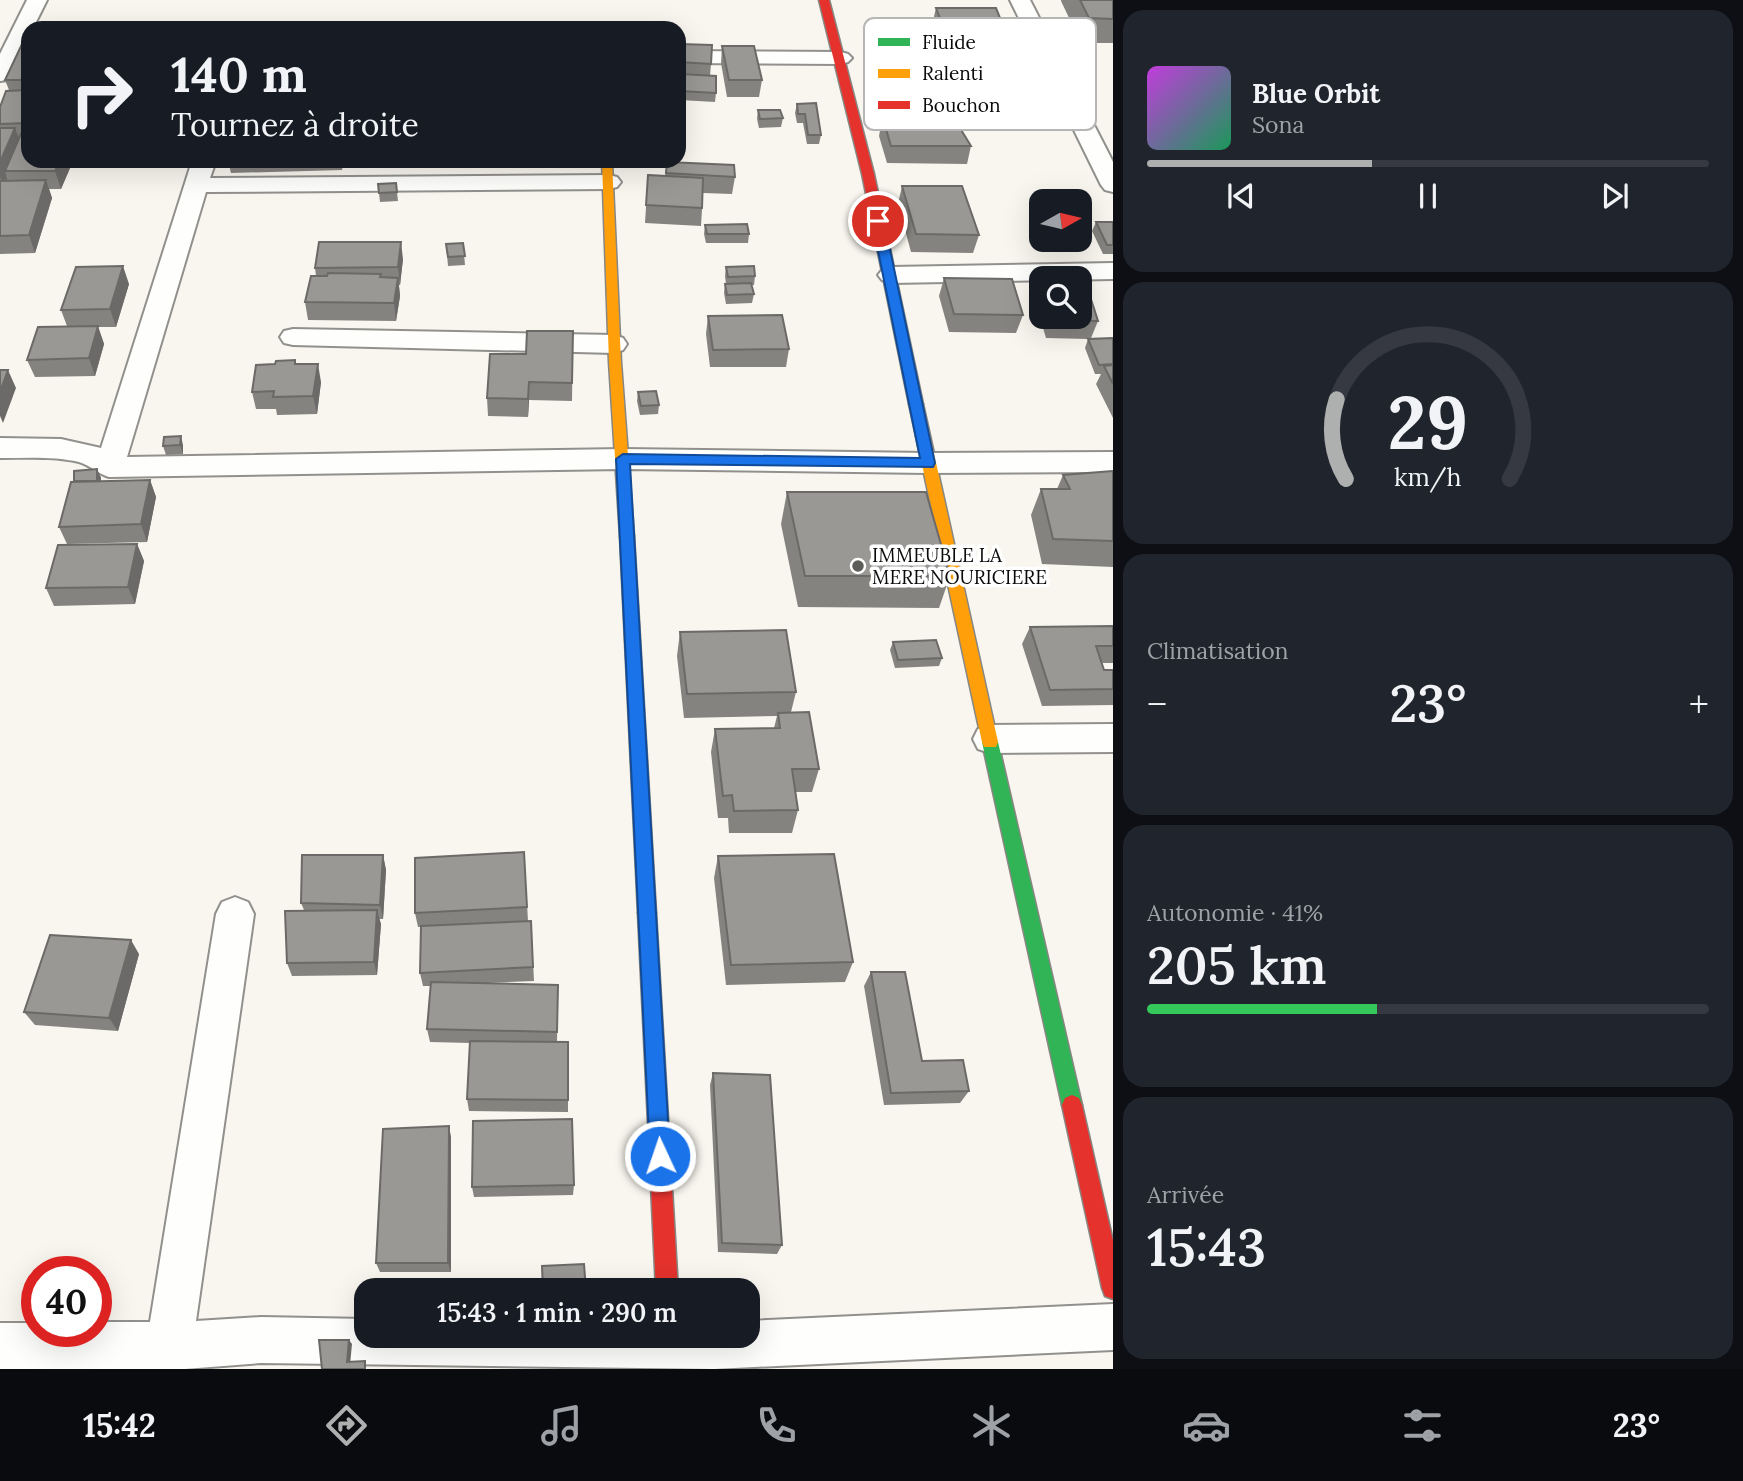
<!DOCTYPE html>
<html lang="fr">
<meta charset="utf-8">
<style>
:root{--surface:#171b24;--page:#20242c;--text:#f1f3f6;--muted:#9ea1a6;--line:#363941;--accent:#aeb0b0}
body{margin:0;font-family:Lora,serif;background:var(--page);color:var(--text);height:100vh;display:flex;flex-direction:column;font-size:26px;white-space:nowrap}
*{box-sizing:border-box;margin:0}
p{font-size:23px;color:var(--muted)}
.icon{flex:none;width:38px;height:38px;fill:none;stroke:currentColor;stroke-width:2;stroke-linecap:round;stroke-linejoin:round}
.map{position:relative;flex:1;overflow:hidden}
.side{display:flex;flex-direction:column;gap:10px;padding:10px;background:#0d0f14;width:630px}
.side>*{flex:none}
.top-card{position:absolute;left:21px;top:21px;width:665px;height:147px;border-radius:21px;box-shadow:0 7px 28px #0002;background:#171b24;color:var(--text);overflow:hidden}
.needle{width:46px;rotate:82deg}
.buttons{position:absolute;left:1029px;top:189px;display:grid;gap:14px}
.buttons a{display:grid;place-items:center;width:63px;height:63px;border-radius:14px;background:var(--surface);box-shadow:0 7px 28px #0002;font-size:35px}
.speed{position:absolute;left:21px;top:1256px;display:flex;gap:14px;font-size:35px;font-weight:700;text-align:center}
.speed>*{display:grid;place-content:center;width:91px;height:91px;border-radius:50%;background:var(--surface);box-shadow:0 7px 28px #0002;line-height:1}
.speed .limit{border:10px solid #d22;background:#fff;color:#111}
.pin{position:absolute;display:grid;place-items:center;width:60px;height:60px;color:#fff;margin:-30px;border:4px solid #fff;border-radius:50%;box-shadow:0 2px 7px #0007}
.me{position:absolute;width:77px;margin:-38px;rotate:357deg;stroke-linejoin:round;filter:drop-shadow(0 0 5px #0008)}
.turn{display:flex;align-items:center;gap:24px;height:147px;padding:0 35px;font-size:32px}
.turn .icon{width:91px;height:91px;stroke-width:2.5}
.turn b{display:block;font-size:49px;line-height:60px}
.big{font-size:52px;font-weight:600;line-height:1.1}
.side .card{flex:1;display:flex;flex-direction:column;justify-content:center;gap:10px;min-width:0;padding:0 24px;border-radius:21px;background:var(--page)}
.side .dial{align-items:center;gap:0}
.dial svg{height:182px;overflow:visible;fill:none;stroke:var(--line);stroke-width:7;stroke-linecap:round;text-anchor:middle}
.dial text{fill:var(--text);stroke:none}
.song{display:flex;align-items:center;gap:21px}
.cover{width:84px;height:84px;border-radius:10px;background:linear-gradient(135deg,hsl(290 70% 55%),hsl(150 70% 35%))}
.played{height:7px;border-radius:4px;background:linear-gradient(90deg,var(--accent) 40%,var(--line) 40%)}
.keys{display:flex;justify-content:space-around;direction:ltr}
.heat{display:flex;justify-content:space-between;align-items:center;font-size:38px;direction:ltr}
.charge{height:10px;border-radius:5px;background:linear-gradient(90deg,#34c759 41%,var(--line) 0)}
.trip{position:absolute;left:354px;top:1278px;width:406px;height:70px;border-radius:21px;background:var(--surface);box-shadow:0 7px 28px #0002;font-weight:600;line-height:70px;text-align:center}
.menu{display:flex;height:112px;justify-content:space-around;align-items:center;background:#090b0e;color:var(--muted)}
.menu .icon{width:49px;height:49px}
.menu .selected{color:var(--accent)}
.menu b{font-size:32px;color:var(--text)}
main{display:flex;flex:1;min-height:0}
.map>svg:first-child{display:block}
</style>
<main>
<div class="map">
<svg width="1113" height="1369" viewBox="0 0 1113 1369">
<rect width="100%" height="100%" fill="#f8f6ee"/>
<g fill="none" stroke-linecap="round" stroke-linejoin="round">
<g stroke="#91908d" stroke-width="4">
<g id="street">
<path d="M27 0H47L33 28H28V39L11 75 8 80 0 81V54Z"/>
<path d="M1010 0H1030L1113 162V192L1105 190 1101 185Z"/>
<path d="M679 51 841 52 848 54 852 58 848 62 841 64 679 63Z"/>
<path d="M192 161H216L210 178 609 175 617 177 621 182 617 187 609 189 206 192 127 457 623 449 928 453 1113 452V472L928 473 623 469 109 477C98 474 90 465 79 462 54 456 26 458 0 458V438L61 439 101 448Z"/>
<path d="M1113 263V279L891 283 882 280 878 275 882 270 891 267Z"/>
<path d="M293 329 614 335 623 338 627 344 623 350 614 353 293 345 284 343 280 337 284 331Z"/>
<path d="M1113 724V752L990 753 978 749 973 739 978 729 990 725Z"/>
<path d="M235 897 248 902 254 914 196 1321 261 1317 366 1319V1335H747V1321L1113 1304V1350L714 1369 261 1363 185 1369H0V1323H37V1332H96V1322H150L216 914 222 902Z"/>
</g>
</g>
<g stroke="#888783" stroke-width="3">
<g id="fast">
<path d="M627 531 634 536 656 913 653 919 647 921 641 919 638 913 620 536Z"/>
<path d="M990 735 996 737 998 742 1082 1105 1079 1112 1072 1115 1065 1112 1062 1105 982 742 984 737Z"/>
</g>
</g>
<g stroke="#888783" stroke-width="3">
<g id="slow">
<path d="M602 161H612L621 362 634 536 627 541 620 536 609 362Z"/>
<path d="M916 400 923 404 998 742 996 747H984L982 742 909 404Z"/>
</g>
</g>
<g stroke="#888783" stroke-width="3">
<g id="jam">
<path d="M819 0H829L874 174 923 404 916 408 909 404 862 174Z"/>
<path d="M647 905 653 907 656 913 678 1290H656L638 913 641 907Z"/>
<path d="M1072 1095 1079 1098 1082 1105 1113 1241V1299L1105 1296 1102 1288 1062 1105 1065 1098Z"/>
</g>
</g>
<use href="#street" fill="#fefefc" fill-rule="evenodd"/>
<use href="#fast" fill="#30b455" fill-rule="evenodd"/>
<use href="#slow" fill="#ff9f0a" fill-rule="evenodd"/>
<use href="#jam" fill="#e5322d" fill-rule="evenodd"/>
</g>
<g fill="#84837f">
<path d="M1061 0H1113V43H1081L1061 1Z"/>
<path d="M936 8 1009 40 1004 57H953L947 40H938L932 25Z"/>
<path d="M28 44V161H73L61 189H49L52 198 35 253 0 254V107L9 90 5 80Z"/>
<path d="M679 44 711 64 710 76 716 93 715 102 680 100 681 80H679Z"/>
<path d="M722 46 762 80 759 97H727L721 63Z"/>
<path d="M876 85 961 105 957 122 971 146 967 164 887 163 879 136 882 120 872 102Z"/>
<path d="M797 104 821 135 819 144H807L803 123H797L795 113Z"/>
<path d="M758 110 783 118 781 127 759 128 757 119Z"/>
<path d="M228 161H344L342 170 231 173Z"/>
<path d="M667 162 735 177 732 194 703 193 701 226 645 223 648 175 665 176Z"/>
<path d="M396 183 398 201 380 202 378 184Z"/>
<path d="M902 186 979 235 973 253 911 252 898 204Z"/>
<path d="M1096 222H1113V254H1103L1092 231Z"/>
<path d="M705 225 749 234 748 243H706L704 234Z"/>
<path d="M463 243 465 265 448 266 446 244Z"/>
<path d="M403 259 400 285H399L400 296 396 321 308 320 305 302 316 276 315 268Z"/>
<path d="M726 267 755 276 754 285H751L754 294 752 303 726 304 724 293 725 284H726L725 276Z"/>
<path d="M944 278 1023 315 1016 333 949 332 939 296Z"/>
<path d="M129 284 116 327H98L104 344 95 376 35 377 27 360 67 326 61 310Z"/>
<path d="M708 316 789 349 786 367H710L706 334Z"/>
<path d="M1047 317H1080L1098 321 1091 338H1113V418L1096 384 1101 374H1095L1085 348 1088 339 1046 338 1043 328Z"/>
<path d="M573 331 572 401 529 400 528 417 488 416 487 398 526 354Z"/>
<path d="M295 360 296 364 321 382 317 414 277 415 276 409H256L252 392 275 364Z"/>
<path d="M638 392 659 405 658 414 640 415 637 401Z"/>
<path d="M183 445V454L166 455 163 446Z"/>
<path d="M97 469 101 478V481L150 480 156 497 147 542 67 544 59 527 74 481Z"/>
<path d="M1113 471V567L1042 564 1031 515 1041 489H1057L1063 475Z"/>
<path d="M787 492 950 576 939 608 798 607 781 524Z"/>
<path d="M137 544 144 561 135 604 54 606 46 588Z"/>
<path d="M1113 626V663H1102L1104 670H1113V705L1042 706 1022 644 1030 627Z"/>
<path d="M680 632 796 692 791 712 819 769 812 792H795L798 810 792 833H729L728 818H718L711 752 715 729 774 728 777 716 684 718 677 656Z"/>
<path d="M893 642 942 658 939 666 895 668 890 650Z"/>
<path d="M524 852 528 921H531L534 981 486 983 558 985 557 1042H568V1112L469 1111 467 1099 470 1043 430 1042 427 1029 431 986H423L420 973 421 927H418L415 913Z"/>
<path d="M383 855 386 870 383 919H379L381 924 377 975 292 976 287 963 304 910 301 903Z"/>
<path d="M718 856 853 962 845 982 726 985 714 878Z"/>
<path d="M139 954 118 1031 35 1025 24 1012Z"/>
<path d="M871 972 922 1061 969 1091 960 1103 884 1105 864 986Z"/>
<path d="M713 1073 782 1245 777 1254 718 1252 710 1085Z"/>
<path d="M449 1126 451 1138V1272H380L376 1263Z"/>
<path d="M574 1185 573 1195 474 1197 472 1187Z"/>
</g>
<g fill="#6c6a68">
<path d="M15 128 22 146 5 171 7 179 4 187 0 177V162Z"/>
<path d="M60 161H73L61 189 55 171Z"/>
<path d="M46 180 52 198 35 253 29 235Z"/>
<path d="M401 242 403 259 400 285 398 267Z"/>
<path d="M123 266 129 284 116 327 110 309Z"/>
<path d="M398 278 400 296 396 321 394 303Z"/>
<path d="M98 326 104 344 95 376 89 358Z"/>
<path d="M318 364 321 382 317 414 313 396Z"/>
<path d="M8 370 16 388 3 423 0 416V392Z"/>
<path d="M529 382V400L528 417V399Z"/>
<path d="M181 436 183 445V454L180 445Z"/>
<path d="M97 469 101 478 100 491 96 482Z"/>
<path d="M150 480 156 497 147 542 141 524Z"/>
<path d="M137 544 144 561 135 604 128 587Z"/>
<path d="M383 855 386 870 383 919 380 905Z"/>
<path d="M377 910 381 924 377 975 374 962Z"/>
<path d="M131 940 139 954 118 1031 109 1018Z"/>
<path d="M449 1126 451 1138V1272L448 1263Z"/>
<path d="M349 1340 352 1344 350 1365 347 1362Z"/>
</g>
<g fill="#9a9894" stroke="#6c6a68" stroke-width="2">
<path d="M1080 0H1113V19L1089 18Z"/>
<path d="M936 8H996L1009 40 957 39 951 23H942Z"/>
<path d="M22 44H28V80H5Z"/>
<path d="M679 44 712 45 711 64 679 62Z"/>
<path d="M722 46H754L762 80H729Z"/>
<path d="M681 74 716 76V93L680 91Z"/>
<path d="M28 90V123L0 124V107L6 91Z"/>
<path d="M816 103 821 135H808L805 114H798L797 104Z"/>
<path d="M758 110H780L783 118 760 119Z"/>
<path d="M883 119 955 120 971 146H891Z"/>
<path d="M0 128H15L0 162Z"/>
<path d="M23 129H28V161H60L55 171H5Z"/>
<path d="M667 162 734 165 735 177 666 173Z"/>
<path d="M648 175 703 178 702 208 646 205Z"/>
<path d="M46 180 29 235 0 236V181Z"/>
<path d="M396 183 397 192 379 193 378 184Z"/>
<path d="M902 186H962L979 235 916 234Z"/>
<path d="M1096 222H1113V245H1107Z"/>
<path d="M747 224 749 234H707L705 225Z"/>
<path d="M319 242H401L398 267 315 268Z"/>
<path d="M463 243 465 256 448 257 446 244Z"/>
<path d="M123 266 110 309 61 310 76 267Z"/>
<path d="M754 266 755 276 728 277 726 267Z"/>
<path d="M328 273 381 274 380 277 398 278 394 303 305 302 311 276H327Z"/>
<path d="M944 278 1012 279 1023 315 954 314Z"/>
<path d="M751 283 754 294 727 295 725 284Z"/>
<path d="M1080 287H1087L1098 321 1052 320 1051 317H1080Z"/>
<path d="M782 315 789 349 713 350 708 316Z"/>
<path d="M98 326 89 358 27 360 38 327Z"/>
<path d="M527 331H573L572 383 529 382 528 399 487 398 490 354H526Z"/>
<path d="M1113 338V364L1099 365 1088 339Z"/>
<path d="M295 360V364H318L313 396 273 397 274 391 252 392 256 365 275 364 276 361Z"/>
<path d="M1113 365V384L1104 366Z"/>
<path d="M0 370H8L0 392Z"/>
<path d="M656 391 659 405 641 406 638 392Z"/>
<path d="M181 436 180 445 163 446 164 437Z"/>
<path d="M97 469V481H74V471Z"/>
<path d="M1113 471V541L1053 539 1041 489H1070L1063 475Z"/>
<path d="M150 480 141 524 59 527 71 482Z"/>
<path d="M787 492H926L950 576H805Z"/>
<path d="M137 544 128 587 46 588 58 545Z"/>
<path d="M1113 626V646H1096L1104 670H1113V689L1050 690 1030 627Z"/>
<path d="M786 630 796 692 687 694 680 632Z"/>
<path d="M936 640 942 658 898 660 893 642Z"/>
<path d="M809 712 819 769H792L798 810 734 811 732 795 723 796 715 729 780 728 778 713Z"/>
<path d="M524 852 527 907 415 913V858Z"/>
<path d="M834 854 853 962 731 965 718 856Z"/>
<path d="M302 855H383L380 905 301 903Z"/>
<path d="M377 910 374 962 287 963 285 911Z"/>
<path d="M531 921 533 967 420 973 421 926Z"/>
<path d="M50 935 131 940 109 1018 24 1012Z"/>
<path d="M871 972H905L922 1061 963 1060 969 1091 891 1093Z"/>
<path d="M431 982 558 985 557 1032 427 1029Z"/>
<path d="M470 1041 568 1042V1100L467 1099Z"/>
<path d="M713 1073 770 1075 782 1245 722 1243Z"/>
<path d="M572 1119 574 1185 472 1187 473 1121Z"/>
<path d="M449 1126 448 1263H376L383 1129Z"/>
<path d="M584 1264 586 1290H543L542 1266Z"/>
<path d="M319 1340H349L347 1362 365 1361V1369H322Z"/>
</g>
<path fill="#1a73e8" stroke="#114b97" stroke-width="2" d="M878 217 884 221 935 463 933 467 630 464 670 1156 667 1163 660 1166 653 1163 650 1156 616 459 623 454 920 458 872 221Z"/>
<circle fill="#5d5d5a" stroke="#fff" stroke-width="2.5" cx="858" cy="566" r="7"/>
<g text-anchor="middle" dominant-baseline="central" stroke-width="7" stroke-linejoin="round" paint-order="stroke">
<g font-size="19" fill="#0a0a0a" stroke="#fff" text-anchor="start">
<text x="872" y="555">IMMEUBLE LA<tspan x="872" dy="22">MERE NOURICIERE</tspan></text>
</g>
</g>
<rect x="864" y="18" width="232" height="112" rx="10" fill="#fff" stroke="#b6b6b6" stroke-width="2"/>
<rect x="878" y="38" width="32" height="8" fill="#30b455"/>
<rect x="878" y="69" width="32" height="9" fill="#ff9f0a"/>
<rect x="878" y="101" width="32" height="8" fill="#e5322d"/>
<g font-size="19" fill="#0a0a0a">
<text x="922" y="49">Fluide</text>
<text x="922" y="80">Ralenti</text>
<text x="922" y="112">Bouchon</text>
</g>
</svg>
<div class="buttons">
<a><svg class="needle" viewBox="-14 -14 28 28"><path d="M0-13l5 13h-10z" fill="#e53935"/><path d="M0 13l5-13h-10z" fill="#9ea1a6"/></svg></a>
<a><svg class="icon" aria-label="search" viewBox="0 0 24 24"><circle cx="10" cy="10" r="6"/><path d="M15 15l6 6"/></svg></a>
</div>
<div class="speed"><div class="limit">40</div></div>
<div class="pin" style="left:878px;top:221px;background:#d93025"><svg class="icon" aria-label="arrive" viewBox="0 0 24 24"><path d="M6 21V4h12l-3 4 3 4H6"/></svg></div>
<svg class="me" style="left:660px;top:1156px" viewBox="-20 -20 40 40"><circle r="17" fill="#1a73e8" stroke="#fff" stroke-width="3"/><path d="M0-11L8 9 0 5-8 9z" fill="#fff"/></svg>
<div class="trip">15:43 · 1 min · 290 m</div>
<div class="top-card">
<div class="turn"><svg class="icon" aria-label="right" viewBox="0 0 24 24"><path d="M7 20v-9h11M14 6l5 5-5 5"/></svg><div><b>140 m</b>Tournez à droite</div></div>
</div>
</div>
<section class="side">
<div class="card">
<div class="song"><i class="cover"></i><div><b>Blue Orbit</b><p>Sona</p></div></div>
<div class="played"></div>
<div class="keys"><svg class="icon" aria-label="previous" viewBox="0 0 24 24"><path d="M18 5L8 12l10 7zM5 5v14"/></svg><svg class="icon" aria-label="pause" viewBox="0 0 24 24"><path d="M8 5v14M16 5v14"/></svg><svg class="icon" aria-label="next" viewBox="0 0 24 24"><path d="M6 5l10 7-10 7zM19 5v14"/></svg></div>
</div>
<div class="card dial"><svg viewBox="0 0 100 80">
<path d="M14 69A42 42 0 1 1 86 69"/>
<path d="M14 69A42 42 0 0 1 10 34" stroke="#aeb0b0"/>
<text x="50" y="56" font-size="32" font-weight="700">29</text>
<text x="50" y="72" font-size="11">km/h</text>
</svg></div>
<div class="card"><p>Climatisation</p>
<div class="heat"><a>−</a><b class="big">23°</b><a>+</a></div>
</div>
<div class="card"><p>Autonomie · 41%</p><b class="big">205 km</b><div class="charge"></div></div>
<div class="card"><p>Arrivée</p><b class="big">15:43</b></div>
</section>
</main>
<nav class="menu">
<b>15:42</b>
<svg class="icon selected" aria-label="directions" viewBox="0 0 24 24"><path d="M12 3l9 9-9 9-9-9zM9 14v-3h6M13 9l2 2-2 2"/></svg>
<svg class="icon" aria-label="music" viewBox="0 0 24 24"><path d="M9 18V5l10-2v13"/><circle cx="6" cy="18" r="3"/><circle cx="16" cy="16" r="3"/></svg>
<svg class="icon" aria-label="phone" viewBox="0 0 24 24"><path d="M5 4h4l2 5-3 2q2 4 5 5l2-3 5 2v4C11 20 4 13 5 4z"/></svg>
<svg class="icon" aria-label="climate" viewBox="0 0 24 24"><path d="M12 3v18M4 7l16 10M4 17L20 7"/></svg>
<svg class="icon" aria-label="car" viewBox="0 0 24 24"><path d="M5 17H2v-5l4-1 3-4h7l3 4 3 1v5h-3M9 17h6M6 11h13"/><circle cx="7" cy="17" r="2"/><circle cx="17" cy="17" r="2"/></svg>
<svg class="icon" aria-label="filters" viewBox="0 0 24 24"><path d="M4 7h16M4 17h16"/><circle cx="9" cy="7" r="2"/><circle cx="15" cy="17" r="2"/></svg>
<b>23°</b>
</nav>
